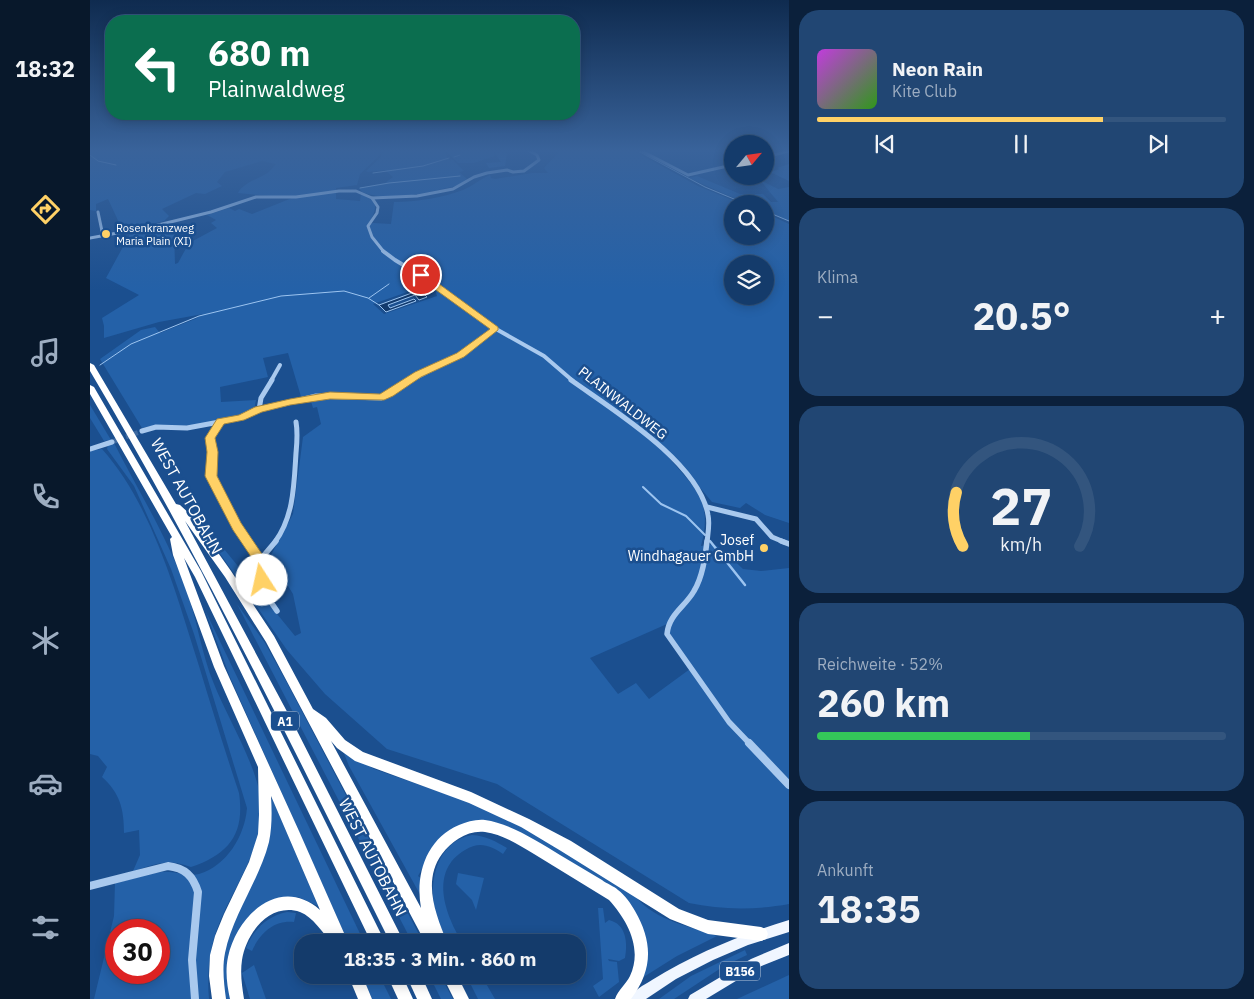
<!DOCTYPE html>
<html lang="de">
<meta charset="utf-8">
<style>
:root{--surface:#143b6b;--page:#214673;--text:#f1f3f6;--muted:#9dadc1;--line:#33557e;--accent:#ffd166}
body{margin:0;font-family:"IBM Plex Sans",sans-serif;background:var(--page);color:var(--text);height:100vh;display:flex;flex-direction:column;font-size:19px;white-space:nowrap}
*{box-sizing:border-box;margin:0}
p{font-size:16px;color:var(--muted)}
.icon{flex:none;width:28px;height:28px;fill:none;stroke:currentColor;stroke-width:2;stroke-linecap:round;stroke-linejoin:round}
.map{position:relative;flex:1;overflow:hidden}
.panel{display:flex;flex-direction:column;gap:10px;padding:10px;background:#0b203b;width:465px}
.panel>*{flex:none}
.guide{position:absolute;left:15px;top:15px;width:475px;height:105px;border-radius:20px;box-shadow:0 2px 12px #0003,0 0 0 1px var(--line);background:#0b6e4f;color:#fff;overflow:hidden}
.needle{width:32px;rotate:61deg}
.tools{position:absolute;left:634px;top:135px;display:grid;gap:10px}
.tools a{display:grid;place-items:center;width:50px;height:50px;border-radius:50%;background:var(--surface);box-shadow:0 2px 12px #0003,0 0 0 1px var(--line);font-size:25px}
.speed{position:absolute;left:15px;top:919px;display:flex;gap:10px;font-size:25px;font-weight:700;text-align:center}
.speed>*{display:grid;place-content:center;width:65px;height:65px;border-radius:50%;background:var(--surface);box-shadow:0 2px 12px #0003,0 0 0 1px var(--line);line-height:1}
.speed .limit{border:8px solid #d22;background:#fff;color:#111}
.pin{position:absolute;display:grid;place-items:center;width:42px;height:42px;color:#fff;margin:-21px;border:2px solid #fff;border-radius:50%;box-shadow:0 1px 5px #0007}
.me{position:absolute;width:55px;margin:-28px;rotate:350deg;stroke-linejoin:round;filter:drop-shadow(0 0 4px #0008)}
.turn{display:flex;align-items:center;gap:18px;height:105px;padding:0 20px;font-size:22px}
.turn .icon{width:65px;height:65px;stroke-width:2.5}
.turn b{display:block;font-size:35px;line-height:42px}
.big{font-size:38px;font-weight:700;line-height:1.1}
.panel .tile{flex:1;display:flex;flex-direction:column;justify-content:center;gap:8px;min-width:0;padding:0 18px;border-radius:20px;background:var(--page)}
.panel .dial{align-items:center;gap:0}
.dial svg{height:130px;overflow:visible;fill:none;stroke:var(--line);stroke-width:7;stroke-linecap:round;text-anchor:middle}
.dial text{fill:var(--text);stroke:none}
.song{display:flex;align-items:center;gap:15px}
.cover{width:60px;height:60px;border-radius:8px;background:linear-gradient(135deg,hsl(290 70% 55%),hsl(110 70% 35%))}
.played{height:5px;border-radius:2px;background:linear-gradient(90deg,var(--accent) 70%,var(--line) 70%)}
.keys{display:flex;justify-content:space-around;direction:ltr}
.heat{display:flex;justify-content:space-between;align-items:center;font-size:28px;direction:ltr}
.charge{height:8px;border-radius:4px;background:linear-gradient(90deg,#34c759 52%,var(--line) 0)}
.trip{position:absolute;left:204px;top:934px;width:292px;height:50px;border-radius:20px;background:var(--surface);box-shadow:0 2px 12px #0003,0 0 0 1px var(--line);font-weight:700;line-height:50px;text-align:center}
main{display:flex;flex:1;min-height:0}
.tabs{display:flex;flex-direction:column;width:90px;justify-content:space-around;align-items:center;background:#08182b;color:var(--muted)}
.tabs .icon{width:35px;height:35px}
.tabs .current{color:var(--accent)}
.tabs b{font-size:22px;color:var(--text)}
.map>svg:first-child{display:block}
</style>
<main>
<nav class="tabs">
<b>18:32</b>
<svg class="icon current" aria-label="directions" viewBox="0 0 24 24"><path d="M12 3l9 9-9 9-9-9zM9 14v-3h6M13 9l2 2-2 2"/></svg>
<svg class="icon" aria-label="music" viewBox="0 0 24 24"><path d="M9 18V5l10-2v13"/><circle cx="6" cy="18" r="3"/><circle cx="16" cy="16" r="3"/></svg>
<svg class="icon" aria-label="phone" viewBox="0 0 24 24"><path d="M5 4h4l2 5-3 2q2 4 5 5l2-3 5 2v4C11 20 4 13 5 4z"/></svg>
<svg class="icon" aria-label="climate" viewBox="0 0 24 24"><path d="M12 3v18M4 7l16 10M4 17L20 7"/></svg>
<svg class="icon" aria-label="car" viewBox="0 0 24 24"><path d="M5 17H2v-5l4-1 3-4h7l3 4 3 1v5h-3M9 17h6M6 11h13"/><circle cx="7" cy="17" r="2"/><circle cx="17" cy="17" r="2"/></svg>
<svg class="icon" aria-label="filters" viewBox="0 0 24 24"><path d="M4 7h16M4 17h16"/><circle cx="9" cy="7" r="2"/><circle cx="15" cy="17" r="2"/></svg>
</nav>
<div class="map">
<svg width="699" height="999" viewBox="0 0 699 999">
<rect width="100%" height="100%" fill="#1b4f8f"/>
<g fill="#2461a8" fill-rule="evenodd">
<path d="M0 150H290L289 156 270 174 267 185 246 188V199L270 201 271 194C292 202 285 209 279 225L283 223 301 224 304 202C326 202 352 198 373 190 383 186 390 179 400 175L401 178 405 179 442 173H458L454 168 469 152 467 150H542L608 186 652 204H642V236H675V220L684 217 699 224V523L675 515 656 503 650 508 622 502 592 466 579 458C606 489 623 502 611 546L623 544 632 549 653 569 671 571 699 568V904C667 910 631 910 599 903L407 784 297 749 235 694 197 650 129 552 134 549 205 636 211 633 203 594 180 557 203 514 213 437 231 424 227 407 223 408 220 398 212 400 198 353 173 358 178 377 130 387 131 402 166 400 164 410C142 420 115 425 91 426 77 426 66 424 52 428L10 359 51 330 65 327 70 333 105 319 113 314 69 322 14 338V326L12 318 49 295 16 278 40 234 71 225 84 231 85 264 88 263 99 243 127 228 121 223 126 220 117 215 139 208 145 211 149 209 162 214 202 198 148 193C152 184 165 180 174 175 179 173 182 168 186 164L172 161 135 172 127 182 132 186 115 194 106 193 72 209 79 216 74 221 33 231 18 199 6 204V211L0 210V158L2 157ZM642 264H675V296H642ZM343 283 347 296 294 314 283 304ZM577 624V634L600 669 559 699 546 683 528 694 500 658Z"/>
<path d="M292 150H353L359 160 362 159 374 171 369 172 377 179 369 185 362 187C333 193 301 203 272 192L269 188 295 183 303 177 295 170 278 172 276 171 291 157Z"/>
<path d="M355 150H403L405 156 384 163H368Z"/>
<path d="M607 176 650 194H673L681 202H688L670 180 688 189 699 187V221L675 211V204H657L599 178Z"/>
<path d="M0 405 21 440 14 441 0 418Z"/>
<path d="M24 443C48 490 77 537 95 586 107 618 111 653 124 684 137 717 170 771 171 804 173 853 141 888 126 932 119 952 117 978 119 999H4L24 916 25 883C40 880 56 874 71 872 83 870 98 877 109 874 137 866 155 835 157 808L104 634 81 569 44 486 17 449 18 445ZM26 930H69V972H26Z"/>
<path d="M12 449C63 506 86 594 109 666 122 709 135 751 149 793 155 834 139 854 101 867 76 858 68 864 43 871L50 855 49 830 34 833C34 809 30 793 12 777L17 767 8 756 0 754V451Z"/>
<path d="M147 604 175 643 197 683 333 942H322Z"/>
<path d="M115 610 274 942H258L140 677Z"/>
<path d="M253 751 284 769 376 801 438 829 546 897C566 921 599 926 627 936L587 956 552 978 547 917 404 822 343 849 328 876 333 880 332 898 259 766Z"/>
<path d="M182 798 228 906 208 897 190 898 175 905 153 926 142 999H134L132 956Z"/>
<path d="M382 835C396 836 405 841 417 848L413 854C400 845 389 841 375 850 339 871 355 914 372 942H358C353 932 347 922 345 910 338 880 348 841 382 835Z"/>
<path d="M368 873 394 878 386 910 382 900 366 884Z"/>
<path d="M508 908H513L515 923 519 920C536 924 538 942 535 958L529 961 518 959 519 961 527 962 529 982 509 997 503 986 513 979Z"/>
<path d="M197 912 206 913 204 922C184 920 170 933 162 951L156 948C164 929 177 916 197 912Z"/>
<path d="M655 950 657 955 634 966 584 999H569L601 976Z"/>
<path d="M164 965 176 999H160L152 973Z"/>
<path d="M272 975H289L301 999H282Z"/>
<path d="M339 975H350L363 999H351Z"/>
<path d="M376 975H391L405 999H388Z"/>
<path d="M699 975V999H647Z"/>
</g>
<path fill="#123a6d" stroke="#9cc4f0" d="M330 290 337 297 329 300 325 295 298 305 300 308 324 299 326 301 296 312 289 305Z"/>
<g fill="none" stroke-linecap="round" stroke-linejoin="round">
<g stroke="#9cc4f0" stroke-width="1">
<path d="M546 150 615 187 656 204"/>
<path d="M0 155 8 161 26 165"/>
<path d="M364 157 370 155"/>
<path d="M283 173 333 166 359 158"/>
<path d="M270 188 299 183 370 176"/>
<path d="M675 211 699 221"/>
<path d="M279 298 299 284"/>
<path d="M10 365 41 344 109 316 191 296 254 291 278 298 289 305"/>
</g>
<path stroke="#9cc4f0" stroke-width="2" d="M553 487 571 504 596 516 615 535"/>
<path stroke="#9cc4f0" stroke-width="2.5" d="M620 541 655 585"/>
</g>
<g fill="#2a66ad">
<path d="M411 152 417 153 415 166 399 168 396 163 411 162 405 153Z"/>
<path d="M699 164V181L680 172 690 169 687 168Z"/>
</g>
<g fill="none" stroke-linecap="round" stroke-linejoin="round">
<path stroke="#3d69a0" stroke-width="5" stroke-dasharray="5 2.5" stroke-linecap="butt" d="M22 442 52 431"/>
<g stroke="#a9c9ee" stroke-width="3">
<path d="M550 150 598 175 642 165"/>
<path d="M675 157 699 151"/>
<path d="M282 198 288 207 287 213 278 226 282 237 294 252"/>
<path d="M8 212 13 236"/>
<path d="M0 238 60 227 121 212 166 197H206L249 191H266L282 198 327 196 363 189 384 177 397 173 417 170 423 172 434 171 449 160 447 155 438 150"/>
</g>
<g stroke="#a9c9ee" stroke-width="4">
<path d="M293 251 305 260 350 287 399 325 454 356 483 381"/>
<path d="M181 381 190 365"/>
<path d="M320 381 370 355 405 329"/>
</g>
<g stroke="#a9c9ee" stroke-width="5">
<path d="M481 380C523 410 609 462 618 515 620 524 618 533 617 542"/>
<path d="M169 410 171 398 182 380"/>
<path d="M130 422 120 438C122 449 119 469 122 477 127 494 147 526 158 542"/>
<path d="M52 431 66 427 97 428 151 418 169 410 226 396 291 398 321 380"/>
<path d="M0 449 22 442"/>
<path d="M617 507 666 519 682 537 694 542"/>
<path d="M185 542C204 516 204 484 206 453 207 442 208 433 206 422"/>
</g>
<g stroke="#a9c9ee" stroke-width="5.5">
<path d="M157 541 170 560 174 592 187 611"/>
<path d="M617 541C615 557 613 576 604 591 595 607 579 614 577 634L639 722 661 745"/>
<path d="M691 541 699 544"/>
<path d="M170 560 186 541"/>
</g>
<g stroke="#a9c9ee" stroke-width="8">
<path d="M659 743 699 785"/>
<path d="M0 886 78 866C95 868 103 876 108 892L102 960 105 999"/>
</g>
<g fill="#f0f6ff" fill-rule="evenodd">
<path d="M699 920V932L658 945 623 960 586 979 556 999H539C542 991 554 985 562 980 605 953 651 935 699 920Z"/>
<path d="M699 943V955L669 967 616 999H598L600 995 661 959Z"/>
</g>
<g fill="#fff" fill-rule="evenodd">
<path d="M0 363 4 365 86 504 90 505 102 516 141 571 184 636 223 709 236 718 255 740 273 752 381 792 439 819 481 841 589 909 618 920 671 927 676 929 678 934 676 939 671 941 618 934 580 919 471 851 431 827 379 803 265 761 247 748 241 741 331 908C325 875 336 839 369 825 377 822 386 819 395 820 419 823 449 842 470 855 484 863 498 872 512 880 517 884 524 886 528 890 535 895 541 904 545 911 563 942 563 970 541 999H525C528 990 536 984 540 976 553 948 537 920 519 900 494 885 469 869 444 854 429 845 412 834 395 832 377 830 362 841 352 854 332 881 346 915 357 942H335L176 642 135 577 95 521 201 719 314 942H300C204 750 110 556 0 371Z"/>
<path d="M0 385 4 387 111 571 295 942H281L105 577 94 558 134 666 209 831 258 942H241C232 932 223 917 210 912 180 902 156 933 152 960 150 973 152 986 154 999H140C137 985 135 971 138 957 147 915 190 875 230 910L181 796C182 812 182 827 179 842 169 881 143 914 135 953 132 968 134 984 136 999H122L119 976 120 955 125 936 134 914 159 862 168 834 169 815 168 767 124 667 83 555 80 539 82 537 0 394Z"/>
<path d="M258 975H272L282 999H268Z"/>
<path d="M297 975H312L323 999H308Z"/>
<path d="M316 975H331L342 999H327Z"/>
<path d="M352 975H367L379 999H364Z"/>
</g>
</g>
<linearGradient id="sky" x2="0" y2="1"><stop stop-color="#0f2b4f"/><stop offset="0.52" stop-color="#39639b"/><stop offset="1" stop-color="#39639b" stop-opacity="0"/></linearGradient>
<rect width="699" height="290" fill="url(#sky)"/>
<path fill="#ffd166" stroke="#a68842" d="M328 273H334L408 327V330L374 357 331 377 303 396 294 400 240 399 200 405 172 412 154 420 134 424 125 438 128 452 127 476 151 523 176 560 178 580 176 584 172 586 168 584 164 561 143 530 115 476 117 452 115 438 127 419 149 415 165 407 200 399 240 392 290 394 325 372 367 353 400 329 328 277Z"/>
<g fill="#ffd166" stroke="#1b4f8f" stroke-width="2">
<circle cx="16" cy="234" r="5"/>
<circle cx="674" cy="548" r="5"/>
</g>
<g text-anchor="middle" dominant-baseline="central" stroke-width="5" stroke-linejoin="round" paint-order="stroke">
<g font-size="11" fill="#fff" stroke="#1b4f8f" text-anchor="start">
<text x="26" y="228">Rosenkranzweg<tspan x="26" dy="13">Maria Plain (XI)</tspan></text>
</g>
<g fill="#1b4f8f" stroke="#bbcadd" stroke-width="1">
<rect x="181" y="711.5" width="28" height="19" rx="4"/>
<rect x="630" y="961.5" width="40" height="19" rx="4"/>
</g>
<g font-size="12" font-weight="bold" fill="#fff">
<text x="195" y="721">A1</text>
<text x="650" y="971">B156</text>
</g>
<g font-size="14" fill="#fff" stroke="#1b4f8f">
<text transform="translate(533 403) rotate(38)">PLAINWALDWEG</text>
</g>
<g font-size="14" fill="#fff" stroke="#1b4f8f" text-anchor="end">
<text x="664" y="540">Josef<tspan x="664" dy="16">Windhagauer GmbH</tspan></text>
</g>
<g font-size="16" fill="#fff" stroke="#1b4f8f">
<text transform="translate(97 496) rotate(61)">WEST AUTOBAHN</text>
<text transform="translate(283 857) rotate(63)">WEST AUTOBAHN</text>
</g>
</g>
</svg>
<div class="tools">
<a><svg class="needle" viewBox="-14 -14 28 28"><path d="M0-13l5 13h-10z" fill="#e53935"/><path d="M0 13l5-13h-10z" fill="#9dadc1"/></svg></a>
<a><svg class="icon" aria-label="search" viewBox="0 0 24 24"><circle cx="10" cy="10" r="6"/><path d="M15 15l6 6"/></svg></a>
<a><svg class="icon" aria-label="layers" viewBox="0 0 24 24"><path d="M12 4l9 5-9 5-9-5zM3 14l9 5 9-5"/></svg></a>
</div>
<div class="speed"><div class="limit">30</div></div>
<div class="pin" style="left:331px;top:275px;background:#d93025"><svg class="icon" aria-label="arrive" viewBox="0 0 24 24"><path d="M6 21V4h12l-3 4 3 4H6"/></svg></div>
<svg class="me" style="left:172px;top:580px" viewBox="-20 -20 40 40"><circle r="19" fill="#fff"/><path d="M0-13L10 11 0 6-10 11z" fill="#ffd166"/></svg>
<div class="trip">18:35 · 3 Min. · 860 m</div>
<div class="guide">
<div class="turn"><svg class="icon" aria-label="left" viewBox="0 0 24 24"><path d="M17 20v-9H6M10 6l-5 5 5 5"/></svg><div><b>680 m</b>Plainwaldweg</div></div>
</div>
</div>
<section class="panel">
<div class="tile">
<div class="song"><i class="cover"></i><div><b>Neon Rain</b><p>Kite Club</p></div></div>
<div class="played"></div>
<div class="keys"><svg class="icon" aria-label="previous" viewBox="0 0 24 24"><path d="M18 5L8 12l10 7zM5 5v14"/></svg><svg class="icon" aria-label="pause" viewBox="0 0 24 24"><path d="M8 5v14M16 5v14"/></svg><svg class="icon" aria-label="next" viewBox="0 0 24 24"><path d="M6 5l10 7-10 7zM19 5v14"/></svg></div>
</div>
<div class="tile"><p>Klima</p>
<div class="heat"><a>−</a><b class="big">20.5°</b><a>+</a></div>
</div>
<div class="tile dial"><svg viewBox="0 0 100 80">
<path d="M14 69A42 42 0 1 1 86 69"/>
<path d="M14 69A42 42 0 0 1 10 36" stroke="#ffd166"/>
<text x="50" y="56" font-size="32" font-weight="700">27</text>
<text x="50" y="72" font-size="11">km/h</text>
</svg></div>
<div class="tile"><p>Reichweite · 52%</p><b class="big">260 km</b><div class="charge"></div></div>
<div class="tile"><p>Ankunft</p><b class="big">18:35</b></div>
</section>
</main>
